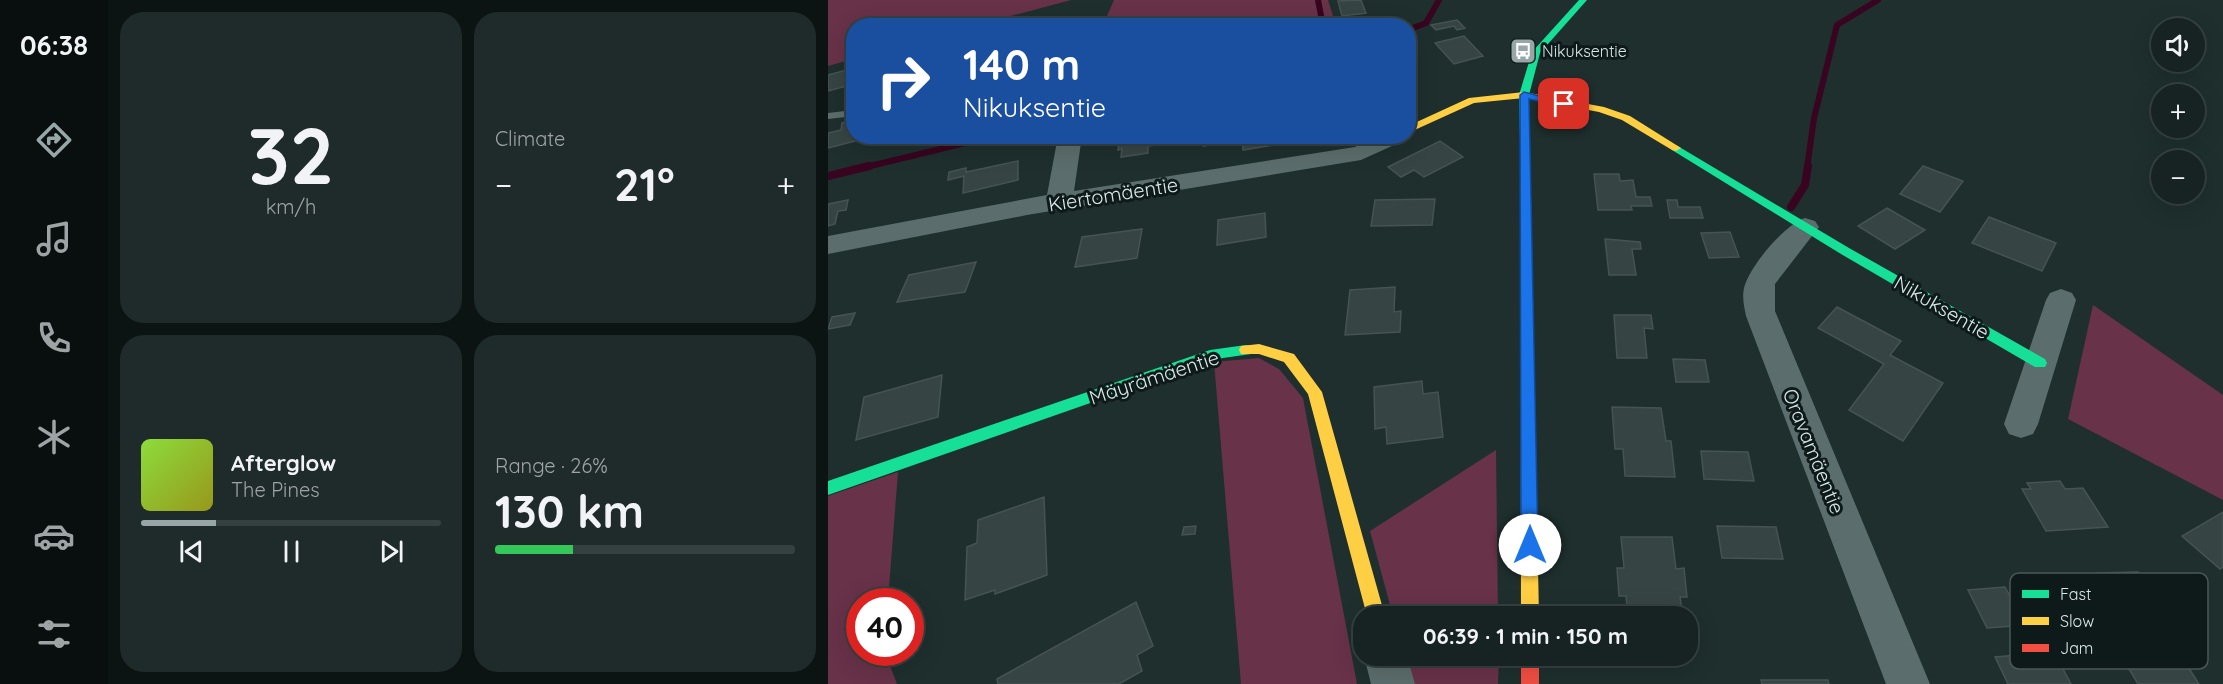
<!DOCTYPE html>
<meta charset="utf-8">
<style>
:root{--surface:#162322;--page:#1f2b2a;--text:#f1f3f6;--muted:#9ea4a5;--line:#354040;--accent:#97a7a7}
body{margin:0;font-family:Quicksand,sans-serif;background:var(--page);color:var(--text);height:100vh;display:flex;flex-direction:column;font-size:22px;white-space:nowrap}
*{box-sizing:border-box;margin:0}
p{font-size:20px;color:var(--muted)}
.icon{flex:none;width:33px;height:33px;fill:none;stroke:currentColor;stroke-width:2;stroke-linecap:round;stroke-linejoin:round}
.map{position:relative;flex:1;overflow:hidden}
.drawer{display:flex;flex-direction:column;gap:12px;padding:12px;background:#0c1313;width:720px}
.drawer>*{flex:none}
.top-card{position:absolute;left:18px;top:18px;width:570px;height:126px;border-radius:24px;box-shadow:0 6px 24px #0002,0 0 0 2px var(--line);background:#1a4fa0;color:#fff;overflow:hidden}
.tools{position:absolute;left:1323px;top:18px;display:grid;gap:12px}
.tools a{display:grid;place-items:center;width:54px;height:54px;border-radius:50%;background:var(--surface);box-shadow:0 6px 24px #0002,0 0 0 2px var(--line);font-size:30px}
.speed{position:absolute;left:18px;top:588px;display:flex;gap:12px;font-size:30px;font-weight:700;text-align:center}
.speed>*{display:grid;place-content:center;width:78px;height:78px;border-radius:50%;background:var(--surface);box-shadow:0 6px 24px #0002,0 0 0 2px var(--line);line-height:1}
.speed .limit{border:9px solid #d22;background:#fff;color:#111}
.pin{position:absolute;display:grid;place-items:center;width:51px;height:51px;color:#fff;margin:-26px;border-radius:12px;box-shadow:0 3px 9px #0006}
.me{position:absolute;width:66px;margin:-33px;rotate:0deg;stroke-linejoin:round;filter:drop-shadow(0 0 4px #0008)}
.turn{display:flex;align-items:center;gap:21px;height:126px;padding:0 18px;font-size:27px}
.turn .icon{width:78px;height:78px;stroke-width:2.5}
.turn b{display:block;font-size:42px;line-height:51px}
.big{font-size:45px;font-weight:700;line-height:1.1}
.drawer .widget{flex:1;display:flex;flex-direction:column;justify-content:center;gap:9px;min-width:0;padding:0 21px;border-radius:24px;background:var(--page)}
.drawer .dial{align-items:center;gap:0}
.dial b{font-size:78px;line-height:1}
.song{display:flex;align-items:center;gap:18px}
.cover{width:72px;height:72px;border-radius:9px;background:linear-gradient(135deg,hsl(90 70% 55%),hsl(60 70% 35%))}
.played{height:6px;border-radius:3px;background:linear-gradient(90deg,var(--accent) 25%,var(--line) 25%)}
.keys{display:flex;justify-content:space-around;direction:ltr}
.heat{display:flex;justify-content:space-between;align-items:center;font-size:33px;direction:ltr}
.charge{height:9px;border-radius:4px;background:linear-gradient(90deg,#34c759 26%,var(--line) 0)}
.drawer .tiles{flex:1;display:grid;gap:12px;grid-template-columns:repeat(2,1fr)}
.trip{position:absolute;left:525px;top:606px;width:345px;height:60px;border-radius:24px;background:var(--surface);box-shadow:0 6px 24px #0002,0 0 0 2px var(--line);font-weight:700;line-height:60px;text-align:center}
main{display:flex;flex:1;min-height:0}
.dock{display:flex;flex-direction:column;width:108px;justify-content:space-around;align-items:center;background:#090e0e;color:var(--muted)}
.dock .icon{width:42px;height:42px}
.dock .current{color:var(--accent)}
.dock b{font-size:27px;color:var(--text)}
.map>svg:first-child{display:block}
</style>
<main>
<nav class="dock">
<b>06:38</b>
<svg class="icon current" aria-label="directions" viewBox="0 0 24 24"><path d="M12 3l9 9-9 9-9-9zM9 14v-3h6M13 9l2 2-2 2"/></svg>
<svg class="icon" aria-label="music" viewBox="0 0 24 24"><path d="M9 18V5l10-2v13"/><circle cx="6" cy="18" r="3"/><circle cx="16" cy="16" r="3"/></svg>
<svg class="icon" aria-label="phone" viewBox="0 0 24 24"><path d="M5 4h4l2 5-3 2q2 4 5 5l2-3 5 2v4C11 20 4 13 5 4z"/></svg>
<svg class="icon" aria-label="climate" viewBox="0 0 24 24"><path d="M12 3v18M4 7l16 10M4 17L20 7"/></svg>
<svg class="icon" aria-label="car" viewBox="0 0 24 24"><path d="M5 17H2v-5l4-1 3-4h7l3 4 3 1v5h-3M9 17h6M6 11h13"/><circle cx="7" cy="17" r="2"/><circle cx="17" cy="17" r="2"/></svg>
<svg class="icon" aria-label="filters" viewBox="0 0 24 24"><path d="M4 7h16M4 17h16"/><circle cx="9" cy="7" r="2"/><circle cx="15" cy="17" r="2"/></svg>
</nav>
<section class="drawer">
<div class="tiles">
<div class="widget dial"><b>32</b><p>km/h</p></div>
<div class="widget"><p>Climate</p>
<div class="heat"><a>−</a><b class="big">21°</b><a>+</a></div>
</div>
<div class="widget">
<div class="song"><i class="cover"></i><div><b>Afterglow</b><p>The Pines</p></div></div>
<div class="played"></div>
<div class="keys"><svg class="icon" aria-label="previous" viewBox="0 0 24 24"><path d="M18 5L8 12l10 7zM5 5v14"/></svg><svg class="icon" aria-label="pause" viewBox="0 0 24 24"><path d="M8 5v14M16 5v14"/></svg><svg class="icon" aria-label="next" viewBox="0 0 24 24"><path d="M6 5l10 7-10 7zM19 5v14"/></svg></div>
</div>
<div class="widget"><p>Range · 26%</p><b class="big">130 km</b><div class="charge"></div></div>
</div>
</section>
<div class="map">
<svg width="1395" height="684" viewBox="0 0 1395 684">
<rect width="100%" height="100%" fill="#1e2f2e"/>
<g fill="#683249">
<path d="M0 0H243L149 25 26 26 25 59 0 66Z"/>
<path d="M286 0H500L508 25H407L406 18 367 25H275Z"/>
<path d="M1265 305 1395 395V500L1240 419Z"/>
<path d="M431 358 451 369 475 398 529 684H413L386 362Z"/>
<path d="M668 450 670 616H565L542 531Z"/>
<path d="M70 472 60 601 32 602V652L57 653 69 684H0V496Z"/>
<path d="M576 656H671L670 684H584Z"/>
</g>
<g fill="none" stroke-linecap="round" stroke-linejoin="round">
<g stroke="#380420" stroke-width="6">
<path d="M490 0 495 26"/>
<path d="M580 30 598 23 611 0"/>
<path d="M34 168 166 136"/>
<path d="M979 168 986 118 1009 25 1050 0"/>
</g>
<g stroke="#380420" stroke-width="8">
<path d="M0 176 41 166"/>
<path d="M963 207 977 185 980 166"/>
</g>
</g>
<g fill="#364443" stroke="#465352" stroke-width="1.5">
<path d="M533 0 538 13 514 16 510 1Z"/>
<path d="M629 20 637 28 629 30 626 26 608 30 603 25Z"/>
<path d="M636 36 655 56 626 64 607 43Z"/>
<path d="M26 68V84L0 91V75Z"/>
<path d="M26 121V136H47L0 148V133L13 130 14 123Z"/>
<path d="M292 136H362L337 140 336 144 320 146V153L293 157 294 149 290 150Z"/>
<path d="M376 136H392V143L376 146Z"/>
<path d="M414 136H450L451 144 415 150Z"/>
<path d="M612 141 635 157 596 177 586 170 573 177 560 167Z"/>
<path d="M190 161V180L135 193 136 176 120 180 121 172 138 168V172Z"/>
<path d="M1095 166 1135 181 1112 212 1072 194Z"/>
<path d="M766 174H791L792 181 805 180 808 197H822L824 206H803L804 210H770Z"/>
<path d="M607 199 604 225 543 226 547 200Z"/>
<path d="M20 200 18 210 10 211 7 224 0 226V204Z"/>
<path d="M839 200H849L850 207H872L875 218H842Z"/>
<path d="M1059 208 1097 230 1067 249 1030 226Z"/>
<path d="M437 213 438 237 389 245 390 220Z"/>
<path d="M1161 217 1228 243 1214 271 1144 243Z"/>
<path d="M314 229 309 258 247 267 254 237Z"/>
<path d="M902 232 911 257 881 258 873 233Z"/>
<path d="M777 239 812 242 813 249H804L808 275H781Z"/>
<path d="M148 262 137 292 69 302 81 275Z"/>
<path d="M567 287 566 312 573 311 572 332 517 335 522 290Z"/>
<path d="M1009 307 1073 341 1062 355 1115 383 1075 441 1021 410 1056 364 990 328Z"/>
<path d="M27 313 22 325 0 329 4 317Z"/>
<path d="M786 315H823L825 329 816 328 819 358H789Z"/>
<path d="M845 359 877 360 881 382H848Z"/>
<path d="M114 375 110 417 28 440 36 397Z"/>
<path d="M594 381 595 394 610 392 615 437 559 444 558 427 547 429 546 387Z"/>
<path d="M784 407 833 408 838 441H843L847 477 797 476 795 449H787Z"/>
<path d="M873 451 920 452 926 481 876 479Z"/>
<path d="M1232 481 1237 489 1255 488 1280 527 1218 531 1194 489H1203L1199 483Z"/>
<path d="M216 497 219 575 167 594V590L137 600 139 547 149 543 150 520Z"/>
<path d="M1395 512V567L1392 569 1354 536Z"/>
<path d="M368 526 367 534 354 535 356 527Z"/>
<path d="M889 526 948 527 955 559 894 558Z"/>
<path d="M793 537H844L848 569 856 568 859 597H852L855 616H800L798 596H791L789 568H796Z"/>
<path d="M1310 572 1336 616 1293 617 1269 573Z"/>
<path d="M1177 587 1198 625 1159 628 1140 590Z"/>
<path d="M308 602 325 646 309 655 314 671 291 684H170L169 679Z"/>
<path d="M1226 652 1243 684H1180L1167 657Z"/>
<path d="M1355 659 1371 684H1310L1298 664Z"/>
<path d="M933 680H1000L1001 684H934Z"/>
</g>
<g fill="none" stroke-linecap="round" stroke-linejoin="round">
<path fill="#5b6d6c" fill-rule="evenodd" d="M26 110V116L0 119V113Z"/>
<g fill="#5b6d6c" fill-rule="evenodd">
<path d="M230 136H254L246 191 527 147 547 136H579L575 141 533 160 199 215 0 254V236L219 195Z"/>
<path d="M977 218 987 221 991 227 947 284V311L1102 684H1058L918 316C916 307 914 297 916 288 921 267 957 224 977 218Z"/>
<path d="M1233 289 1244 293 1248 300 1210 424 1205 434 1193 438 1181 434 1176 424 1218 300 1222 293Z"/>
<path d="M536 656H579L587 684H543Z"/>
</g>
<g fill="#16e098" fill-rule="evenodd">
<path d="M751 0H759L712 53 701 95 702 183 701 185H693L691 95 704 52Z"/>
<path d="M848 145 1021 248 1217 359 1219 363 1217 367H1207L1013 254 844 150 843 148Z"/>
<path d="M418 345 423 346 425 350 423 354 388 359 0 495V481L382 350Z"/>
</g>
<g fill="#ffcf43" fill-rule="evenodd">
<path d="M696 92 776 107 802 116 853 148 848 151 844 150 794 120 771 112 696 98 646 103 580 133V126L641 98Z"/>
<path d="M697 180 702 183 711 616H693L692 183Z"/>
<path d="M431 344 466 354 494 392 557 616H539L480 394 456 362 431 354H413L411 350 413 346Z"/>
</g>
<rect fill="#f24e42" fill-rule="evenodd" x="693" y="656" width="18" height="28"/>
</g>
<path fill="#1a73e8" stroke="#114b97" stroke-width="1.5" d="M696 92 741 104 736 107 701 99 710 545 708 550 702 553 696 550 693 545 692 95Z"/>
<defs>
<g id="bus-square" transform="scale(1.35)"><rect x="-9" y="-9" width="18" height="18" rx="4" fill="#97a7a7" stroke="#0e1a19"/><path d="M-5-6H5V4H4V6H2V4H-2V6H-4V4H-5ZM-3.5-4V0h7V-4ZM-3.5 1.2v1.5H-2V1.2ZM2 1.2v1.5H3.5V1.2Z" fill="#fff"/></g>
</defs>
<g fill-rule="evenodd">
<use href="#bus-square" x="695" y="51"/>
</g>
<g text-anchor="middle" dominant-baseline="central" stroke-width="6" stroke-linejoin="round" paint-order="stroke">
<g font-size="16" fill="#d8e8e8" stroke="#0e1a19" text-anchor="start">
<text x="714" y="51">Nikuksentie</text>
</g>
<g font-size="20" fill="#d8e8e8" stroke="#0e1a19">
<text transform="translate(285 194) rotate(-9)">Kiertomäentie</text>
<text transform="translate(1114 307) rotate(30)">Nikuksentie</text>
<text transform="translate(326 377) rotate(-18)">Mäyrämäentie</text>
<text transform="translate(986 451) rotate(68)">Oravamäentie</text>
</g>
</g>
<rect x="1182" y="573" width="198" height="96" rx="9" fill="#0e1a19" stroke="#4b5857" stroke-width="1.5"/>
<rect x="1194" y="590" width="27" height="8" fill="#16e098"/>
<rect x="1194" y="617" width="27" height="8" fill="#ffcf43"/>
<rect x="1194" y="644" width="27" height="8" fill="#f24e42"/>
<g font-size="16" fill="#d8e8e8">
<text x="1232" y="600">Fast</text>
<text x="1232" y="627">Slow</text>
<text x="1232" y="654">Jam</text>
</g>
</svg>
<div class="tools">
<a><svg class="icon" aria-label="sound" viewBox="0 0 24 24"><path d="M4 9h4l5-4v14l-5-4H4zM17 9q2 3 0 6"/></svg></a>
<a>+</a>
<a>−</a>
</div>
<div class="speed"><div class="limit">40</div></div>
<div class="pin" style="left:736px;top:104px;background:#d93025"><svg class="icon" aria-label="arrive" viewBox="0 0 24 24"><path d="M6 21V4h12l-3 4 3 4H6"/></svg></div>
<svg class="me" style="left:702px;top:545px" viewBox="-20 -20 40 40"><circle r="19" fill="#fff"/><path d="M0-13L10 11 0 6-10 11z" fill="#1a73e8"/></svg>
<div class="trip">06:39 · 1 min · 150 m</div>
<div class="top-card">
<div class="turn"><svg class="icon" aria-label="right" viewBox="0 0 24 24"><path d="M7 20v-9h11M14 6l5 5-5 5"/></svg><div><b>140 m</b>Nikuksentie</div></div>
</div>
</div>
</main>
